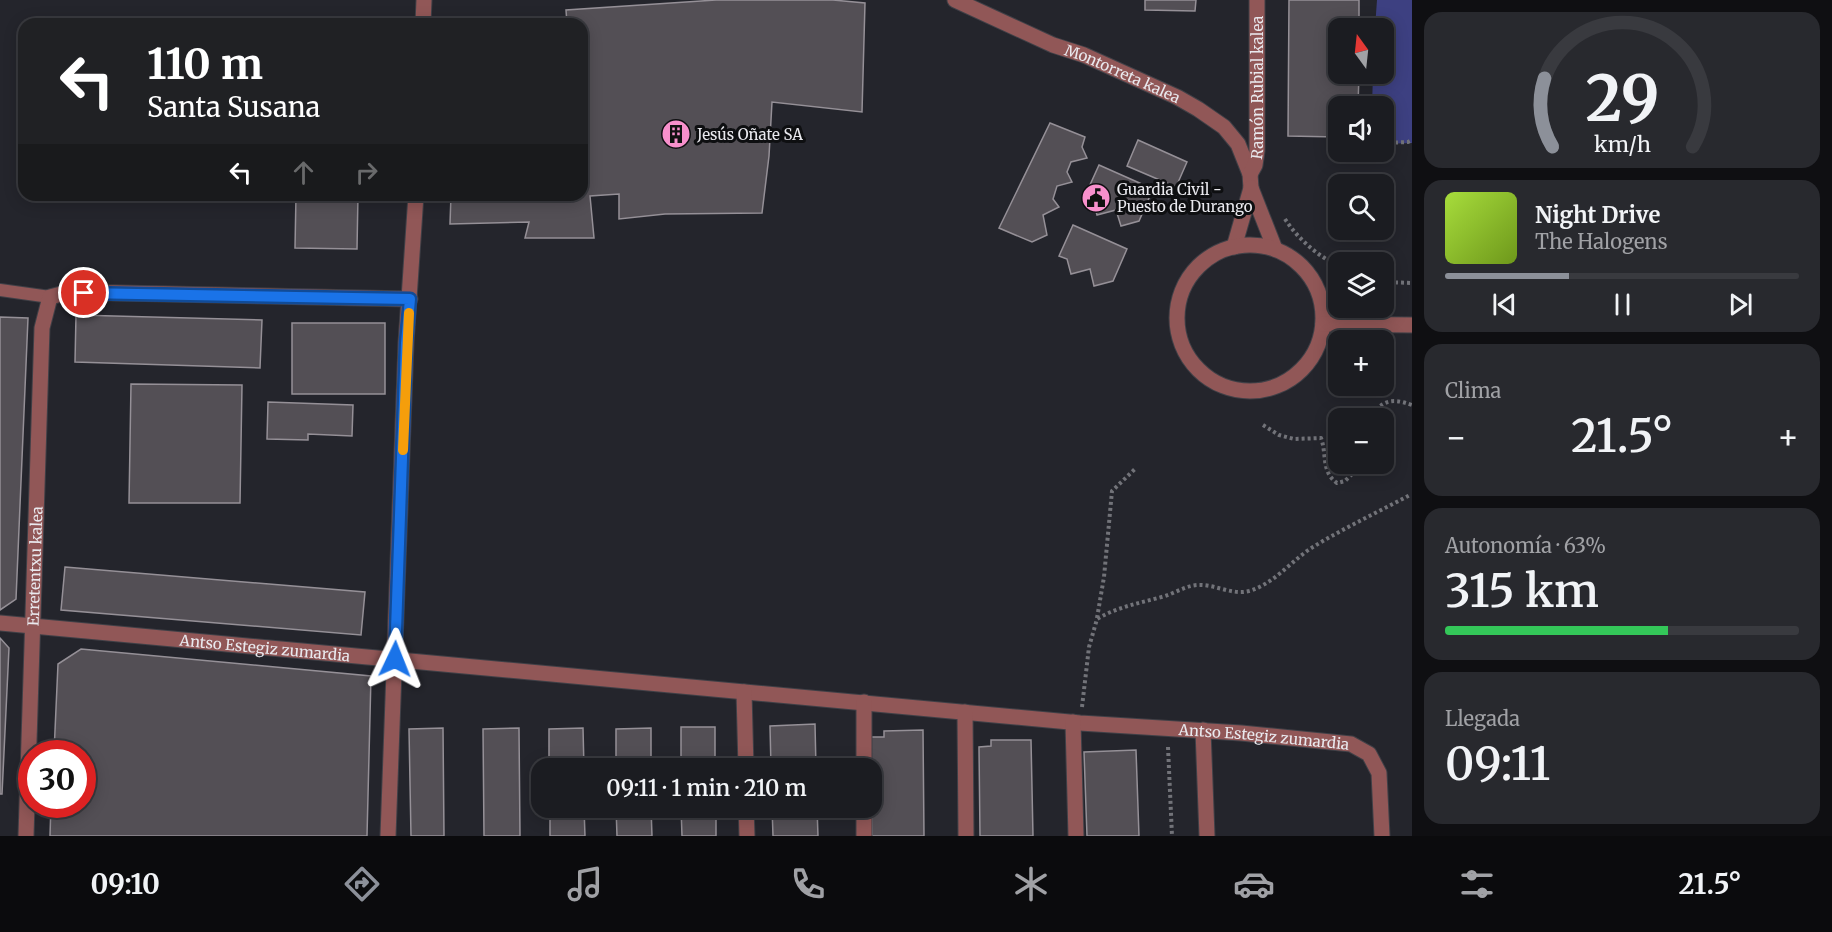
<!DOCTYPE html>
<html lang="es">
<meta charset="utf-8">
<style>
:root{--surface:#1b1c21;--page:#28292e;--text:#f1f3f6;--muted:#a0a1a5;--line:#393a3f;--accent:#8c9099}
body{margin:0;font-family:Merriweather,serif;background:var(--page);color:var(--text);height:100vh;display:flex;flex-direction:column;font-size:22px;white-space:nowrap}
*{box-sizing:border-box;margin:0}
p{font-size:20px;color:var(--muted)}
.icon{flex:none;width:33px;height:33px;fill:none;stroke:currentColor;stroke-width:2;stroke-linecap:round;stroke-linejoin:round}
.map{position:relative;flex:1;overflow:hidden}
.drawer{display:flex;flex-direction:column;gap:12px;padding:12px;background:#0f0f12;width:420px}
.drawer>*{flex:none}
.banner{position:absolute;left:18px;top:18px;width:570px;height:183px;border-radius:18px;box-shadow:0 3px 15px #0003,0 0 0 2px var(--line);background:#202124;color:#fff;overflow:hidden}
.needle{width:39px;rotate:345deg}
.fabs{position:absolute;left:1328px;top:18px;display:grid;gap:12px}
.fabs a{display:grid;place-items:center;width:66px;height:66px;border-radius:12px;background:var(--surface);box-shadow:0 3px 15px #0003,0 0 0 2px var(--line);font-size:30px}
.speed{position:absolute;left:18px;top:740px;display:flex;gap:12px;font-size:30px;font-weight:700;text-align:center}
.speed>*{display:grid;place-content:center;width:78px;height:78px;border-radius:50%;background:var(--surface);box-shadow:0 3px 15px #0003,0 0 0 2px var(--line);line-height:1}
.speed .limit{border:9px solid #d22;background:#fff;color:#111}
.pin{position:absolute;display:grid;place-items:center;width:51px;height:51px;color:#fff;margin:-26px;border:3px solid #fff;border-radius:50%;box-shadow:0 2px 6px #0007}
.me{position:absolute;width:66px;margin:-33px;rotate:2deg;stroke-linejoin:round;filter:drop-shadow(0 0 4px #0008)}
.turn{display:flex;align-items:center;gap:21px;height:126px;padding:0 30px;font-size:27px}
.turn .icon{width:78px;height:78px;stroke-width:2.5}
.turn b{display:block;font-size:42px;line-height:51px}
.lanes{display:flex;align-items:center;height:57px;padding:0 30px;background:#0003;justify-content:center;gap:30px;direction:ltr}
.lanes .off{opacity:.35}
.big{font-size:45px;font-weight:600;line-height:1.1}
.drawer .tile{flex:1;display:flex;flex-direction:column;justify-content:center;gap:9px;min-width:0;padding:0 21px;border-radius:18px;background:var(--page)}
.drawer .dial{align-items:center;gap:0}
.dial svg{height:156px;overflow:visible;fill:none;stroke:var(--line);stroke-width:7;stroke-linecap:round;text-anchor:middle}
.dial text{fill:var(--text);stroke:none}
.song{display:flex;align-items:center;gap:18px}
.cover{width:72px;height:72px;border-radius:9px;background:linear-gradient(135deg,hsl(80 70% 55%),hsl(80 70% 35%))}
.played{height:6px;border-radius:3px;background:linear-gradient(90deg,var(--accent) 35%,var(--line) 35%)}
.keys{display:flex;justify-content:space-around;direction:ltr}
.heat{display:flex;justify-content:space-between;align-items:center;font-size:33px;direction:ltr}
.charge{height:9px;border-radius:4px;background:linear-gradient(90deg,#34c759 63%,var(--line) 0)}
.trip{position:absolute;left:531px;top:758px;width:351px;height:60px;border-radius:18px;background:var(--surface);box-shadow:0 3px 15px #0003,0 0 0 2px var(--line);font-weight:600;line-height:60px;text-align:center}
.menu{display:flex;height:96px;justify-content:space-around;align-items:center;background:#0b0b0d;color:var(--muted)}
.menu .icon{width:42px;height:42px}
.menu .on{color:var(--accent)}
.menu b{font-size:27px;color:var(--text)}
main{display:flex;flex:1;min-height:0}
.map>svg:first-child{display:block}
</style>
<main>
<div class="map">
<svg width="1412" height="836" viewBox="0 0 1412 836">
<rect width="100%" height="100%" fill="#24252c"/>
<path fill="#3d4081" d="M1377 0H1412V143L1383 144V106H1372L1373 74H1383V28H1375Z"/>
<g fill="#534f55" stroke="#959097" stroke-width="1.5">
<path d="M716 0H833L865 3 862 112 772 102 769 156 762 213 665 214 619 219V194L590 196 594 238H525L529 222 450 224 451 195H582V24H567L566 10Z"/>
<path d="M1145 0H1196L1195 11 1145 10Z"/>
<path d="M1289 0H1359V28H1338V74H1359L1358 106H1338V137L1288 136Z"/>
<path d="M1050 123 1085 137 1082 147 1087 158 1071 162 1067 172 1072 182 1057 186 1053 199 1059 207 1043 215 1047 235 1032 242 999 228Z"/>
<path d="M1138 140 1187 162 1176 187 1127 166Z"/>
<path d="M1099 165 1153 189 1139 221 1121 226 1116 210 1097 215 1093 200 1085 196Z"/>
<path d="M296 195H358L357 249 295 248Z"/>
<path d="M1073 225 1127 249 1113 281 1094 286 1090 269 1071 274 1067 259 1059 256Z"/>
<path d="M76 315 262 320 260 368 75 362Z"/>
<path d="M0 317 28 318 16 599 0 610Z"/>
<rect x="292" y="323" width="93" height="71"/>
<path d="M131 384 242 385 240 503H129Z"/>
<path d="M268 402 353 405 352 436 308 434V440L267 439Z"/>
<path d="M65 567 365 592 361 635 61 610Z"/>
<path d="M0 638 9 648 2 794H0Z"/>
<path d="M81 649 371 676 367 836H50L51 804H82V753H54L58 664Z"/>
<path d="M815 724 816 768H771L770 726Z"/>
<rect x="681" y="727" width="34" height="41"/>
<path d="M443 728 444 836H411L409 729Z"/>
<path d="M519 728 520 836H484L483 729Z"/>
<path d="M583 728 584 768H549V729Z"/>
<path d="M651 728V768H616V729Z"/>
<path d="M923 730 924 836H872L871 737H884V731Z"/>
<path d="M991 740H1031L1033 836H980L979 747 991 746Z"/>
<path d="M1136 750 1139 836H1087L1084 752Z"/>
<path d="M550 807H584L585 836H550Z"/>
<path d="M616 807H651L652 836H617Z"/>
<path d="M681 807H716V836H682Z"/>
<path d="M772 807H817L818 836H773Z"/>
</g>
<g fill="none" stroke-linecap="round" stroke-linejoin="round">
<g stroke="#404047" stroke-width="14">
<path id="service" d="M0 290 50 297"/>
</g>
<g stroke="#404047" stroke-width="17">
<g id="minor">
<path id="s1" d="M955 0 1053 45 1084 55 1177 97 1198 109 1224 127 1238 144 1250 174 1251 188 1234 247"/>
<path d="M423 24 424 0"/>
<path id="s2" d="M1250 174 1255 165 1257 151V0"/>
<path d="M1251 188 1275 249"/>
<circle cx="1250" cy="318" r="73"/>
<path d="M1323 324 1412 325"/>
<path id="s3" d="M0 623 1080 723 1241 733 1351 744 1369 754 1379 773 1382 836"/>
<path d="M744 692 746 768"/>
<path d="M965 712 966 836"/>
<path d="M1073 722 1076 836"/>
<path d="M1203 730 1207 836"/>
<path d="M864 768V702"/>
<path d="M746 807 747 836"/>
<path id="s4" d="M26 836 42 328 50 297 69 292 410 299"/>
<path d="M388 836 406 343 416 195"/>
<path d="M864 836V807"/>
</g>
</g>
<g stroke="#727379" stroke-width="4" stroke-dasharray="3 3" stroke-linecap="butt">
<path d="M1383 143 1408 142 1412 140"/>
<path d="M1285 219C1298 239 1317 255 1338 266"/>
<path d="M1383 282 1412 283"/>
<path d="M1367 418C1384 401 1389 397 1412 405"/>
<path d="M1263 425 1279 435 1294 439 1321 438C1327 454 1321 472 1337 483L1345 481 1352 474V464"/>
<path d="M1097 618 1104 577 1112 491 1135 469"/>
<path d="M1082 707 1089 647 1097 619C1119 606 1141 603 1165 596 1174 593 1183 588 1191 586 1211 581 1230 596 1249 591 1274 584 1292 560 1313 547 1344 528 1378 512 1410 495"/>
<path d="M1168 747 1172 836"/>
</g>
<use href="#service" stroke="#915757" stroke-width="12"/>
<use href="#minor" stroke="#915757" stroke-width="15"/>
</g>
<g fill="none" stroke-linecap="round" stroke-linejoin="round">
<g stroke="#114b97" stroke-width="15">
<path id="route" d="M84 293 410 299 406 343 395 659"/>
</g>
<use href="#route" stroke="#1a73e8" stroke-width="10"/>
<path stroke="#f59e0b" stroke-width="10" d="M403 450 409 313"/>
</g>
<defs>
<g id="building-disc" transform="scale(1.5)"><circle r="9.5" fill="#f890cc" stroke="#0e0f11"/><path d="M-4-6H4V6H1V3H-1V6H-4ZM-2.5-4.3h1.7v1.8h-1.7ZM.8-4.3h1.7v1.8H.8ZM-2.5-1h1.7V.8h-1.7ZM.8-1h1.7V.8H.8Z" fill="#111"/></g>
<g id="civic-disc" transform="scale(1.5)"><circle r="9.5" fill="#f890cc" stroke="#0e0f11"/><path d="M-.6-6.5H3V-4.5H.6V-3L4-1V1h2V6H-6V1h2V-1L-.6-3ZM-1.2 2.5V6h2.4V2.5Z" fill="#111"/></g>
</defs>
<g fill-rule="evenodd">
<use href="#building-disc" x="676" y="134"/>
<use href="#civic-disc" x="1096" y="198"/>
</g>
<g text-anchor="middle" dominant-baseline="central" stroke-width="6" stroke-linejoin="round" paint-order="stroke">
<g font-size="15" fill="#e9e9ee" stroke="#0e0f11">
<text stroke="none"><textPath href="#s1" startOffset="183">Montorreta kalea</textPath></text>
<text stroke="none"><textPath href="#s2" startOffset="88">Ramón Rubial kalea</textPath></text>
<text stroke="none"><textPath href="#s4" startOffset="270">Erretentxu kalea</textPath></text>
<text stroke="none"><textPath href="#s3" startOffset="266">Antso Estegiz zumardia</textPath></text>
<text stroke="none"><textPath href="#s3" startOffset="1269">Antso Estegiz zumardia</textPath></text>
</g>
<g font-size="15" fill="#e9e9ee" stroke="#0e0f11" text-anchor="start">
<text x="697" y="134">Jesús Oñate SA</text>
<text x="1117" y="189">Guardia Civil -<tspan x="1117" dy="17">Puesto de Durango</tspan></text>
</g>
</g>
</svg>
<div class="fabs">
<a><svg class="needle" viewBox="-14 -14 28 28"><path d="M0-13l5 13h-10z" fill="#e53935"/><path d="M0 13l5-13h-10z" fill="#a0a1a5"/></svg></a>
<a><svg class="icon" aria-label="sound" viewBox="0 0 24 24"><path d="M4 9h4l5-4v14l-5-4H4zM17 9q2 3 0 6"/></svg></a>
<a><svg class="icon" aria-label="search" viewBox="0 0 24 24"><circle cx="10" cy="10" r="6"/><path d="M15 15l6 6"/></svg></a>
<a><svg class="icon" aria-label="layers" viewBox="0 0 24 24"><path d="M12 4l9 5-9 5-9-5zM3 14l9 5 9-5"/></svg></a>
<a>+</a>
<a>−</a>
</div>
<div class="speed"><div class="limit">30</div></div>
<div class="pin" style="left:84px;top:293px;background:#d93025"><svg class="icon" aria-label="arrive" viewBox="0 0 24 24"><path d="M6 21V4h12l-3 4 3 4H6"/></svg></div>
<svg class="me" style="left:395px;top:659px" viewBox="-20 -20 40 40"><path d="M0-17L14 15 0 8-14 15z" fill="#1a73e8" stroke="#fff" stroke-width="4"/></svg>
<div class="trip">09:11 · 1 min · 210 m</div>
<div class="banner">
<div class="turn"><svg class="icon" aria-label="left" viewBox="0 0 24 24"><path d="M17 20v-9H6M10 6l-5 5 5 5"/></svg><div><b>110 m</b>Santa Susana</div></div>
<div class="lanes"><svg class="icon" aria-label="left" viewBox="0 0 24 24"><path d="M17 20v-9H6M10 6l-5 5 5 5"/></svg><svg class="icon off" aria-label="ahead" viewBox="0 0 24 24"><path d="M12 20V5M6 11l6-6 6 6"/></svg><svg class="icon off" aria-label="right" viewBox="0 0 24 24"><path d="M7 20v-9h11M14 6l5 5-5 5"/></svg></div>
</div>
</div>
<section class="drawer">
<div class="tile dial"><svg viewBox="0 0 100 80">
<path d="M14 69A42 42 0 1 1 86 69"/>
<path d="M14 69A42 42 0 0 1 10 34" stroke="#8c9099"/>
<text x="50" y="56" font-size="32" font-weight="700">29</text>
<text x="50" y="72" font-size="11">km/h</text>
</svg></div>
<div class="tile">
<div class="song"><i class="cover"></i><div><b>Night Drive</b><p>The Halogens</p></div></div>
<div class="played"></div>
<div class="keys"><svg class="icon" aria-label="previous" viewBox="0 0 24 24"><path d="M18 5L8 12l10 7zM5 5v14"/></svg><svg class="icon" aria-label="pause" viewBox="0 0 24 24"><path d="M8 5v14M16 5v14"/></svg><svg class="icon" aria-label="next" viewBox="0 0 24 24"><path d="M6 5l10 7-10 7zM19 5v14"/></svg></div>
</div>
<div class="tile"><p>Clima</p>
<div class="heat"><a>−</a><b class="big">21.5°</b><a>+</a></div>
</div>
<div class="tile"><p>Autonomía · 63%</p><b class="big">315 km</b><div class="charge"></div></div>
<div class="tile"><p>Llegada</p><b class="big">09:11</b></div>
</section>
</main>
<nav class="menu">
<b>09:10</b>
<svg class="icon on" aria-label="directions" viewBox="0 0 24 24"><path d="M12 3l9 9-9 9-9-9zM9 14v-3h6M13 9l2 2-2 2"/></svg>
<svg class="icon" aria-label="music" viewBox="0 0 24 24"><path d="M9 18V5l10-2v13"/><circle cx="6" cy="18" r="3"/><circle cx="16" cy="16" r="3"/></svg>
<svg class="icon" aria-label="phone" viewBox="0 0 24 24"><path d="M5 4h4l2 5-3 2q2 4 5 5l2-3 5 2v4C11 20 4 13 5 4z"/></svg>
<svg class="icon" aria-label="climate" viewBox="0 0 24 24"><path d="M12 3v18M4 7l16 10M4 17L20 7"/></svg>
<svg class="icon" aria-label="car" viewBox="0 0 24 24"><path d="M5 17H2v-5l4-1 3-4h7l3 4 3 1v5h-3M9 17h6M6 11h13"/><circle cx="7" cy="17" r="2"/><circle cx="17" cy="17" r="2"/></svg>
<svg class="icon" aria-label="filters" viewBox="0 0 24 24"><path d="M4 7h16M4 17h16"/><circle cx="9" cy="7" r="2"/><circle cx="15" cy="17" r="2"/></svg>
<b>21.5°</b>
</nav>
